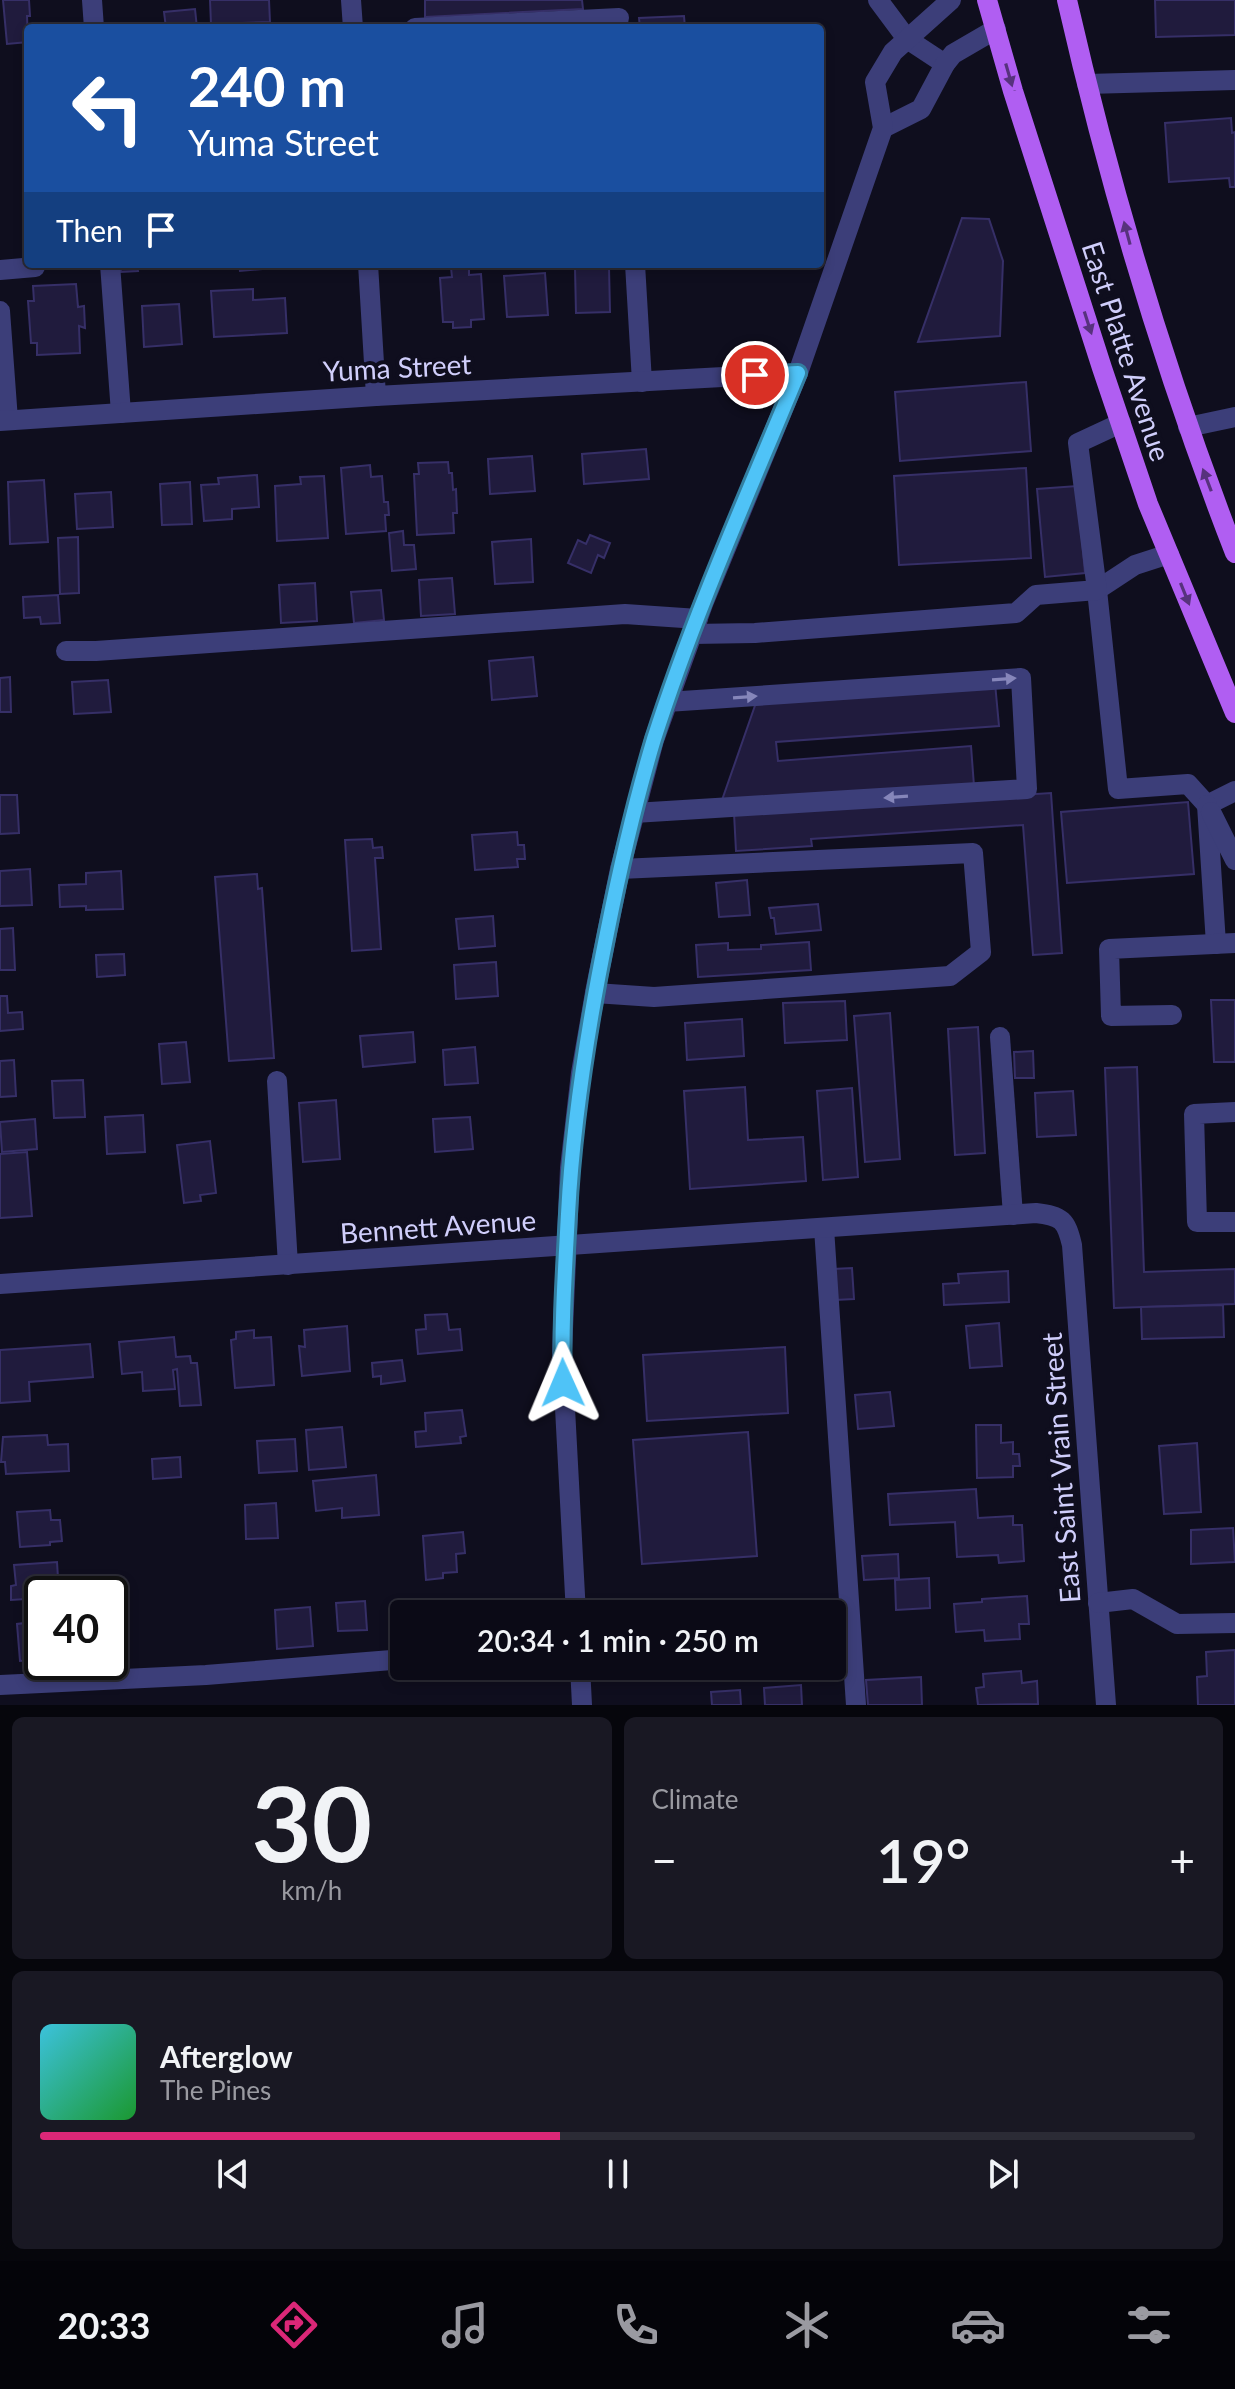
<!DOCTYPE html>
<meta charset="utf-8">
<style>
:root{--surface:#0b0a16;--page:#191823;--text:#f1f3f6;--muted:#9a9aa1;--line:#2b2b35;--accent:#db2777}
body{margin:0;font-family:Lato,sans-serif;background:var(--page);color:var(--text);height:100vh;display:flex;flex-direction:column;font-size:30px;white-space:nowrap}
*{box-sizing:border-box;margin:0}
p{font-size:26px;color:var(--muted)}
.icon{flex:none;width:44px;height:44px;fill:none;stroke:currentColor;stroke-width:2;stroke-linecap:round;stroke-linejoin:round}
.map{position:relative;height:1705px;overflow:hidden}
.details{display:flex;flex-direction:column;gap:12px;padding:12px;background:#06060c;flex:1}
.details>*{flex:none}
.top-card{position:absolute;left:24px;top:24px;width:800px;height:244px;border-radius:8px;box-shadow:0 4px 12px #0003,0 0 0 2px var(--line);background:#1a4fa0;color:#fff;overflow:hidden}
.speed{position:absolute;left:24px;top:1576px;display:flex;gap:16px;font-size:40px;font-weight:700;text-align:center}
.speed>*{display:grid;place-content:center;width:104px;height:104px;border-radius:50%;background:var(--surface);box-shadow:0 4px 12px #0003,0 0 0 2px var(--line);line-height:1}
.speed .limit{border:4px solid #111;border-radius:12px;background:#fff;color:#111}
.pin{position:absolute;display:grid;place-items:center;width:68px;height:68px;color:#fff;margin:-34px;border:4px solid #fff;border-radius:50%;box-shadow:0 2px 8px #0007}
.me{position:absolute;width:88px;margin:-44px;rotate:359deg;stroke-linejoin:round;filter:drop-shadow(0 0 6px #0008)}
.turn{display:flex;align-items:center;gap:28px;height:168px;padding:0 32px;font-size:36px}
.turn .icon{width:104px;height:104px;stroke-width:2.5}
.turn b{display:block;font-size:56px;line-height:68px}
.then{display:flex;align-items:center;height:76px;padding:0 32px;background:#0003;gap:16px;font-size:30px}
.big{font-size:60px;font-weight:600;line-height:1.1}
.details .widget{flex:1;display:flex;flex-direction:column;justify-content:center;gap:12px;min-width:0;padding:0 28px;border-radius:12px;background:var(--page)}
.details .dial{align-items:center;gap:0}
.dial b{font-size:104px;line-height:1}
.song{display:flex;align-items:center;gap:24px}
.cover{width:96px;height:96px;border-radius:12px;background:linear-gradient(135deg,hsl(190 70% 55%),hsl(130 70% 35%))}
.played{height:8px;border-radius:4px;background:linear-gradient(90deg,var(--accent) 45%,var(--line) 45%)}
.keys{display:flex;justify-content:space-around;direction:ltr}
.heat{display:flex;justify-content:space-between;align-items:center;font-size:44px;direction:ltr}
.details .tiles{flex:1;display:grid;gap:12px;grid-template-columns:1fr 1fr}
.widget:last-child{grid-column:span 2}
.trip{position:absolute;left:390px;top:1600px;width:456px;height:80px;border-radius:8px;background:var(--surface);box-shadow:0 4px 12px #0003,0 0 0 2px var(--line);font-weight:600;line-height:80px;text-align:center}
.menu{display:flex;height:128px;justify-content:space-around;align-items:center;background:#040409;color:var(--muted)}
.menu .icon{width:56px;height:56px}
.menu .active{color:var(--accent)}
.menu b{font-size:36px;color:var(--text)}
.map>svg:first-child{display:block}
</style>
<div class="map">
<svg width="1235" height="1705" viewBox="0 0 1235 1705">
<rect width="100%" height="100%" fill="#0f0e1e"/>
<g fill="#201b3d" stroke="#362f67" stroke-width="2">
<path d="M3 0H29L30 16H27L28 42 7 44Z"/>
<path d="M210 0H269L270 22 211 24Z"/>
<path d="M425 0H582L583 9 425 17Z"/>
<path d="M1155 0H1235V35L1156 37Z"/>
<path d="M195 9 197 28H166L164 12Z"/>
<path d="M684 16 685 28H640L639 18Z"/>
<path d="M1231 118 1232 133 1235 132V187H1230L1229 178 1169 182 1165 123Z"/>
<rect x="24" y="175" width="4" height="32"/>
<path d="M962 218 989 219 1003 261 1000 336 918 342Z"/>
<path d="M120 264H137L138 271 121 272Z"/>
<path d="M239 264H284L285 267 240 271Z"/>
<path d="M447 264H479V267H469V275L481 274 484 319 471 320V327L453 328V322H443L440 278 452 277 451 268H447Z"/>
<path d="M609 267 610 312 576 313 575 268Z"/>
<path d="M545 273 548 315 507 317 504 276Z"/>
<path d="M76 284 78 307 84 306 85 328 79 326 80 353 37 355V343H31L28 301H34L33 286Z"/>
<path d="M253 289V300L285 298 287 333 214 337 211 291Z"/>
<path d="M179 304 182 344 144 347 142 306Z"/>
<path d="M1026 382 1031 451 900 461 895 392Z"/>
<path d="M646 449 649 479 584 484 582 454Z"/>
<path d="M532 456 535 491 490 494 488 459Z"/>
<path d="M448 462 449 473H452L453 490 456 489 457 513H453L454 533 417 535 414 474H419L418 463Z"/>
<path d="M370 465 371 477 382 476 384 502H388L389 515H385L386 531 346 534 341 468Z"/>
<path d="M1026 468 1031 558 899 565 894 476Z"/>
<path d="M257 475 259 507 232 509V519L204 521 201 485 219 484 218 478Z"/>
<path d="M324 476 328 538 277 541 275 486 301 484 300 477Z"/>
<path d="M44 480 48 542 10 544 8 482Z"/>
<path d="M190 482 192 524 162 525 160 484Z"/>
<path d="M1077 486 1085 573 1045 577 1037 489Z"/>
<path d="M111 492 113 527 77 529 75 494Z"/>
<path d="M403 531 404 545H414L416 569 392 571 389 533Z"/>
<path d="M590 535 610 543 604 558 598 555 591 573 568 563 578 540 586 544Z"/>
<path d="M78 537 79 593 60 594 58 538Z"/>
<path d="M531 539 533 582 495 584 492 542Z"/>
<path d="M452 578 455 614 421 616 419 580Z"/>
<path d="M315 583 317 621 281 623 279 585Z"/>
<path d="M381 590 384 620 354 623 351 592Z"/>
<path d="M58 595 60 623 41 624 40 617 24 618 23 597Z"/>
<path d="M533 657 537 696 492 700 489 661Z"/>
<path d="M10 677 11 712H0V678Z"/>
<path d="M108 680 111 712 74 714 72 682Z"/>
<path d="M995 683 999 726 776 742 778 761 971 746 974 786 721 803 758 697Z"/>
<path d="M1051 793 1062 953 1033 955 1023 825 811 839 812 846 736 851 734 813Z"/>
<path d="M0 795H17L19 833 0 834Z"/>
<path d="M1188 802 1194 874 1067 883 1061 812Z"/>
<path d="M517 832 518 845H524L525 859H517L518 867 475 870 472 835Z"/>
<path d="M372 839 373 848 382 847 383 858H375L381 949 352 951 345 840Z"/>
<path d="M30 869 32 905 0 906V871Z"/>
<path d="M121 871 123 909 86 910V906L60 907 59 885 86 884V873Z"/>
<path d="M257 874 258 889 262 888 274 1058 229 1061 215 877Z"/>
<path d="M747 880 750 915 719 917 716 883Z"/>
<path d="M818 904 821 930 776 934 774 918H771L769 908Z"/>
<path d="M493 916 495 946 459 949 456 919Z"/>
<path d="M13 928 15 970H0V929Z"/>
<path d="M809 942 811 970 698 977 696 945 728 943V950L761 949V945Z"/>
<path d="M124 954 125 975 97 977 96 955Z"/>
<path d="M496 962 498 996 456 999 454 965Z"/>
<path d="M0 996H7L8 1013 22 1012 23 1029 0 1031Z"/>
<path d="M1211 1000H1235V1062H1214Z"/>
<path d="M845 1001 847 1040 785 1043 783 1003Z"/>
<path d="M890 1013 900 1159 865 1162 854 1016Z"/>
<path d="M742 1019 744 1056 687 1060 685 1023Z"/>
<path d="M978 1027 985 1153 955 1155 948 1029Z"/>
<path d="M413 1032 415 1062 363 1067 360 1036Z"/>
<path d="M186 1042 190 1082 162 1084 159 1044Z"/>
<path d="M475 1047 478 1083 445 1085 443 1050Z"/>
<path d="M1033 1051 1034 1078H1015L1014 1052Z"/>
<path d="M14 1060 16 1096 0 1097V1061Z"/>
<path d="M1137 1067 1144 1272 1235 1269V1304L1114 1308 1105 1068Z"/>
<path d="M83 1080 85 1117 54 1118 52 1081Z"/>
<path d="M745 1087 748 1140 803 1137 806 1181 690 1189 684 1091Z"/>
<path d="M852 1088 858 1177 823 1180 817 1091Z"/>
<path d="M1073 1091 1076 1135 1037 1137 1035 1093Z"/>
<path d="M336 1100 340 1159 303 1162 299 1103Z"/>
<path d="M143 1115 145 1152 107 1154 105 1117Z"/>
<path d="M470 1117 473 1149 435 1152 433 1119Z"/>
<path d="M35 1119 37 1149 2 1152 0 1122Z"/>
<path d="M210 1141 216 1193 200 1195 201 1201 184 1203 177 1145Z"/>
<path d="M27 1152 32 1216 0 1218V1154Z"/>
<path d="M852 1268 854 1299 835 1300 833 1269Z"/>
<path d="M1008 1271 1009 1302 944 1305 943 1284 959 1283 958 1274Z"/>
<path d="M1223 1305 1224 1337 1142 1339 1141 1307Z"/>
<path d="M447 1314 449 1330 460 1329 462 1350 418 1354 416 1330 426 1329 425 1315Z"/>
<path d="M999 1323 1002 1366 970 1368 966 1326Z"/>
<path d="M347 1326 350 1371 302 1376 299 1346 305 1347 304 1330Z"/>
<path d="M254 1330V1338L271 1337 274 1385 235 1388 231 1340 236 1339V1332Z"/>
<path d="M174 1337 176 1357 190 1356 191 1363H197L201 1405 180 1406 177 1369 173 1370 175 1389 143 1391 142 1372 122 1374 119 1342Z"/>
<path d="M90 1344 93 1377 29 1382 30 1401 0 1403V1350Z"/>
<path d="M785 1347 788 1413 647 1421 643 1355Z"/>
<path d="M402 1360 405 1381 381 1384V1376L373 1377 372 1363Z"/>
<path d="M890 1392 894 1426 858 1429 855 1395Z"/>
<path d="M462 1410 466 1436 460 1437 461 1443 416 1447 415 1432 426 1431 425 1413Z"/>
<path d="M976 1425H1001V1443L1013 1442V1454H1019L1020 1466H1013V1477L977 1478Z"/>
<path d="M342 1427 346 1467 309 1470 306 1430Z"/>
<path d="M748 1432 757 1556 642 1564 633 1440Z"/>
<path d="M47 1435 48 1445 68 1444 69 1471 6 1474 5 1462H1L3 1437Z"/>
<path d="M295 1439 297 1471 259 1473 257 1441Z"/>
<path d="M1197 1443 1201 1512 1164 1514 1159 1446Z"/>
<path d="M180 1457 181 1477 153 1479 152 1459Z"/>
<path d="M376 1475 379 1515 342 1518V1508L316 1511 313 1481Z"/>
<path d="M976 1489 978 1518 1013 1516V1525H1022L1024 1561 999 1563 998 1555 957 1557 955 1522 890 1525 888 1494Z"/>
<path d="M276 1503 278 1538 246 1539 245 1505Z"/>
<path d="M50 1510 51 1520H60L62 1541 50 1542V1545L20 1547 17 1512Z"/>
<path d="M1233 1528 1235 1562 1191 1564V1530Z"/>
<path d="M463 1532 465 1553 456 1554 457 1572 443 1573V1578L426 1580 423 1536Z"/>
<path d="M898 1554 899 1578 864 1580 862 1556Z"/>
<path d="M57 1562 59 1594H42V1598L11 1600V1586L16 1585 14 1565Z"/>
<path d="M929 1578 930 1608 896 1610 895 1580Z"/>
<path d="M1027 1596 1029 1624H1019L1020 1639 985 1641 984 1630 956 1632 954 1604 982 1602V1599Z"/>
<path d="M365 1601 367 1630 338 1631 336 1603Z"/>
<path d="M468 1603 469 1614H435L434 1606Z"/>
<path d="M310 1607 313 1646 277 1649 275 1610Z"/>
<path d="M42 1621V1659L20 1661 17 1624Z"/>
<path d="M1235 1650V1705H1198L1197 1677 1207 1676 1206 1652Z"/>
<path d="M69 1662H107V1664L70 1668Z"/>
<path d="M1021 1671 1022 1683 1037 1681 1038 1704 978 1705 976 1688 984 1687 983 1674Z"/>
<path d="M921 1677 922 1705H868L866 1680Z"/>
<path d="M801 1685 802 1705H765L764 1688Z"/>
<path d="M740 1690 741 1705H712L711 1692Z"/>
</g>
<g fill="none" stroke-linecap="round" stroke-linejoin="round">
<g stroke="#3c3e79" stroke-width="20">
<path d="M92 0 94 28"/>
<path d="M351 0 353 28"/>
<path d="M878 0 907 39 945 64"/>
<path d="M415 28 619 18"/>
<path d="M1087 84 1235 80"/>
<path d="M883 128 921 109 945 64 953 54 996 29"/>
<path d="M110 264 121 413"/>
<path d="M368 264 376 396"/>
<path d="M635 264 642 382"/>
<path d="M0 270 35 267"/>
<path d="M0 311 8 420"/>
<path d="M0 421 376 396 798 373"/>
<path d="M1188 427 1235 417"/>
<path d="M1169 554 1135 565 1097 590 1118 789 1188 784 1207 805 1235 791"/>
<path d="M692 634 755 633 1016 613 1036 595 1097 590 1078 443 1121 423"/>
<path d="M66 651H96L625 614 698 619"/>
<path d="M1207 805 1216 944"/>
<path d="M1211 812 1235 860"/>
<path d="M634 813 1027 789 1021 678 667 702"/>
<path d="M595 993 654 997 950 976 981 952 973 853 620 869"/>
<path d="M1172 1015 1111 1016 1109 949 1235 943"/>
<path d="M1000 1037 1013 1215"/>
<path d="M277 1081 288 1265"/>
<path d="M1235 1112 1194 1114 1197 1222H1235"/>
<path d="M824 1228 856 1705"/>
<path d="M0 1284 1036 1213C1062 1216 1066 1220 1072 1245L1106 1705"/>
<path d="M1098 1603 1133 1599 1177 1624 1235 1623"/>
<path d="M576 1614 562 1352 570 1168 581 1073 596 987 620 869 654 740 703 604 798 373 883 128 875 82 893 52 951 0"/>
<path d="M580 1666 582 1705"/>
<path d="M0 1685 206 1675 404 1659"/>
</g>
<g stroke="#b05ef2" stroke-width="20">
<path d="M987 0 1013 91 1102 368 1148 504 1235 713"/>
<path d="M1067 0C1110 188 1165 373 1235 553"/>
</g>
</g>
<defs><path id="oneway-solid" d="M-6-.8H1V-3.2L6.5 0L1 3.2V.8H-6Z" transform="scale(2)"/></defs>
<g fill="#57327d">
<use href="#oneway-solid" transform="translate(1009 75) rotate(74)"/>
<use href="#oneway-solid" transform="translate(1127 233) rotate(-105)"/>
<use href="#oneway-solid" transform="translate(1088 323) rotate(72)"/>
<use href="#oneway-solid" transform="translate(1207 480) rotate(-111)"/>
<use href="#oneway-solid" transform="translate(1185 594) rotate(68)"/>
</g>
<g fill="#8686ba">
<use href="#oneway-solid" transform="translate(1004 679) rotate(-4)"/>
<use href="#oneway-solid" transform="translate(745 697) rotate(-4)"/>
<use href="#oneway-solid" transform="translate(896 797) rotate(176)"/>
</g>
<g fill="none" stroke-linecap="round" stroke-linejoin="round">
<g stroke="#337fa1" stroke-width="20">
<path id="route" d="M563 1383C561 1327 565 1270 568 1214 573 1119 588 1026 607 933 620 868 635 802 654 739 694 614 748 494 798 373L755 375"/>
</g>
<use href="#route" stroke="#4fc3f7" stroke-width="14"/>
</g>
<g text-anchor="middle" dominant-baseline="central" stroke-width="8" stroke-linejoin="round" paint-order="stroke">
<g font-size="28" fill="#d0cefb" stroke="#0f0e1e">
<text transform="translate(1127 351) rotate(72)">East Platte Avenue</text>
<text transform="translate(397 367) rotate(-3)">Yuma Street</text>
<text transform="translate(438 1226) rotate(-4)">Bennett Avenue</text>
<text transform="translate(1060 1468) rotate(-94)">East Saint Vrain Street</text>
</g>
</g>
</svg>
<div class="speed"><div class="limit">40</div></div>
<div class="pin" style="left:755px;top:375px;background:#d93025"><svg class="icon" aria-label="arrive" viewBox="0 0 24 24"><path d="M6 21V4h12l-3 4 3 4H6"/></svg></div>
<svg class="me" style="left:563px;top:1383px" viewBox="-20 -20 40 40"><path d="M0-17L14 15 0 8-14 15z" fill="#4fc3f7" stroke="#fff" stroke-width="4"/></svg>
<div class="trip">20:34 · 1 min · 250 m</div>
<div class="top-card">
<div class="turn"><svg class="icon" aria-label="left" viewBox="0 0 24 24"><path d="M17 20v-9H6M10 6l-5 5 5 5"/></svg><div><b>240 m</b>Yuma Street</div></div>
<div class="then">Then<svg class="icon" aria-label="arrive" viewBox="0 0 24 24"><path d="M6 21V4h12l-3 4 3 4H6"/></svg></div>
</div>
</div>
<section class="details">
<div class="tiles">
<div class="widget dial"><b>30</b><p>km/h</p></div>
<div class="widget"><p>Climate</p>
<div class="heat"><a>−</a><b class="big">19°</b><a>+</a></div>
</div>
<div class="widget">
<div class="song"><i class="cover"></i><div><b>Afterglow</b><p>The Pines</p></div></div>
<div class="played"></div>
<div class="keys"><svg class="icon" aria-label="previous" viewBox="0 0 24 24"><path d="M18 5L8 12l10 7zM5 5v14"/></svg><svg class="icon" aria-label="pause" viewBox="0 0 24 24"><path d="M8 5v14M16 5v14"/></svg><svg class="icon" aria-label="next" viewBox="0 0 24 24"><path d="M6 5l10 7-10 7zM19 5v14"/></svg></div>
</div>
</div>
</section>
<nav class="menu">
<b>20:33</b>
<svg class="icon active" aria-label="directions" viewBox="0 0 24 24"><path d="M12 3l9 9-9 9-9-9zM9 14v-3h6M13 9l2 2-2 2"/></svg>
<svg class="icon" aria-label="music" viewBox="0 0 24 24"><path d="M9 18V5l10-2v13"/><circle cx="6" cy="18" r="3"/><circle cx="16" cy="16" r="3"/></svg>
<svg class="icon" aria-label="phone" viewBox="0 0 24 24"><path d="M5 4h4l2 5-3 2q2 4 5 5l2-3 5 2v4C11 20 4 13 5 4z"/></svg>
<svg class="icon" aria-label="climate" viewBox="0 0 24 24"><path d="M12 3v18M4 7l16 10M4 17L20 7"/></svg>
<svg class="icon" aria-label="car" viewBox="0 0 24 24"><path d="M5 17H2v-5l4-1 3-4h7l3 4 3 1v5h-3M9 17h6M6 11h13"/><circle cx="7" cy="17" r="2"/><circle cx="17" cy="17" r="2"/></svg>
<svg class="icon" aria-label="filters" viewBox="0 0 24 24"><path d="M4 7h16M4 17h16"/><circle cx="9" cy="7" r="2"/><circle cx="15" cy="17" r="2"/></svg>
</nav>
